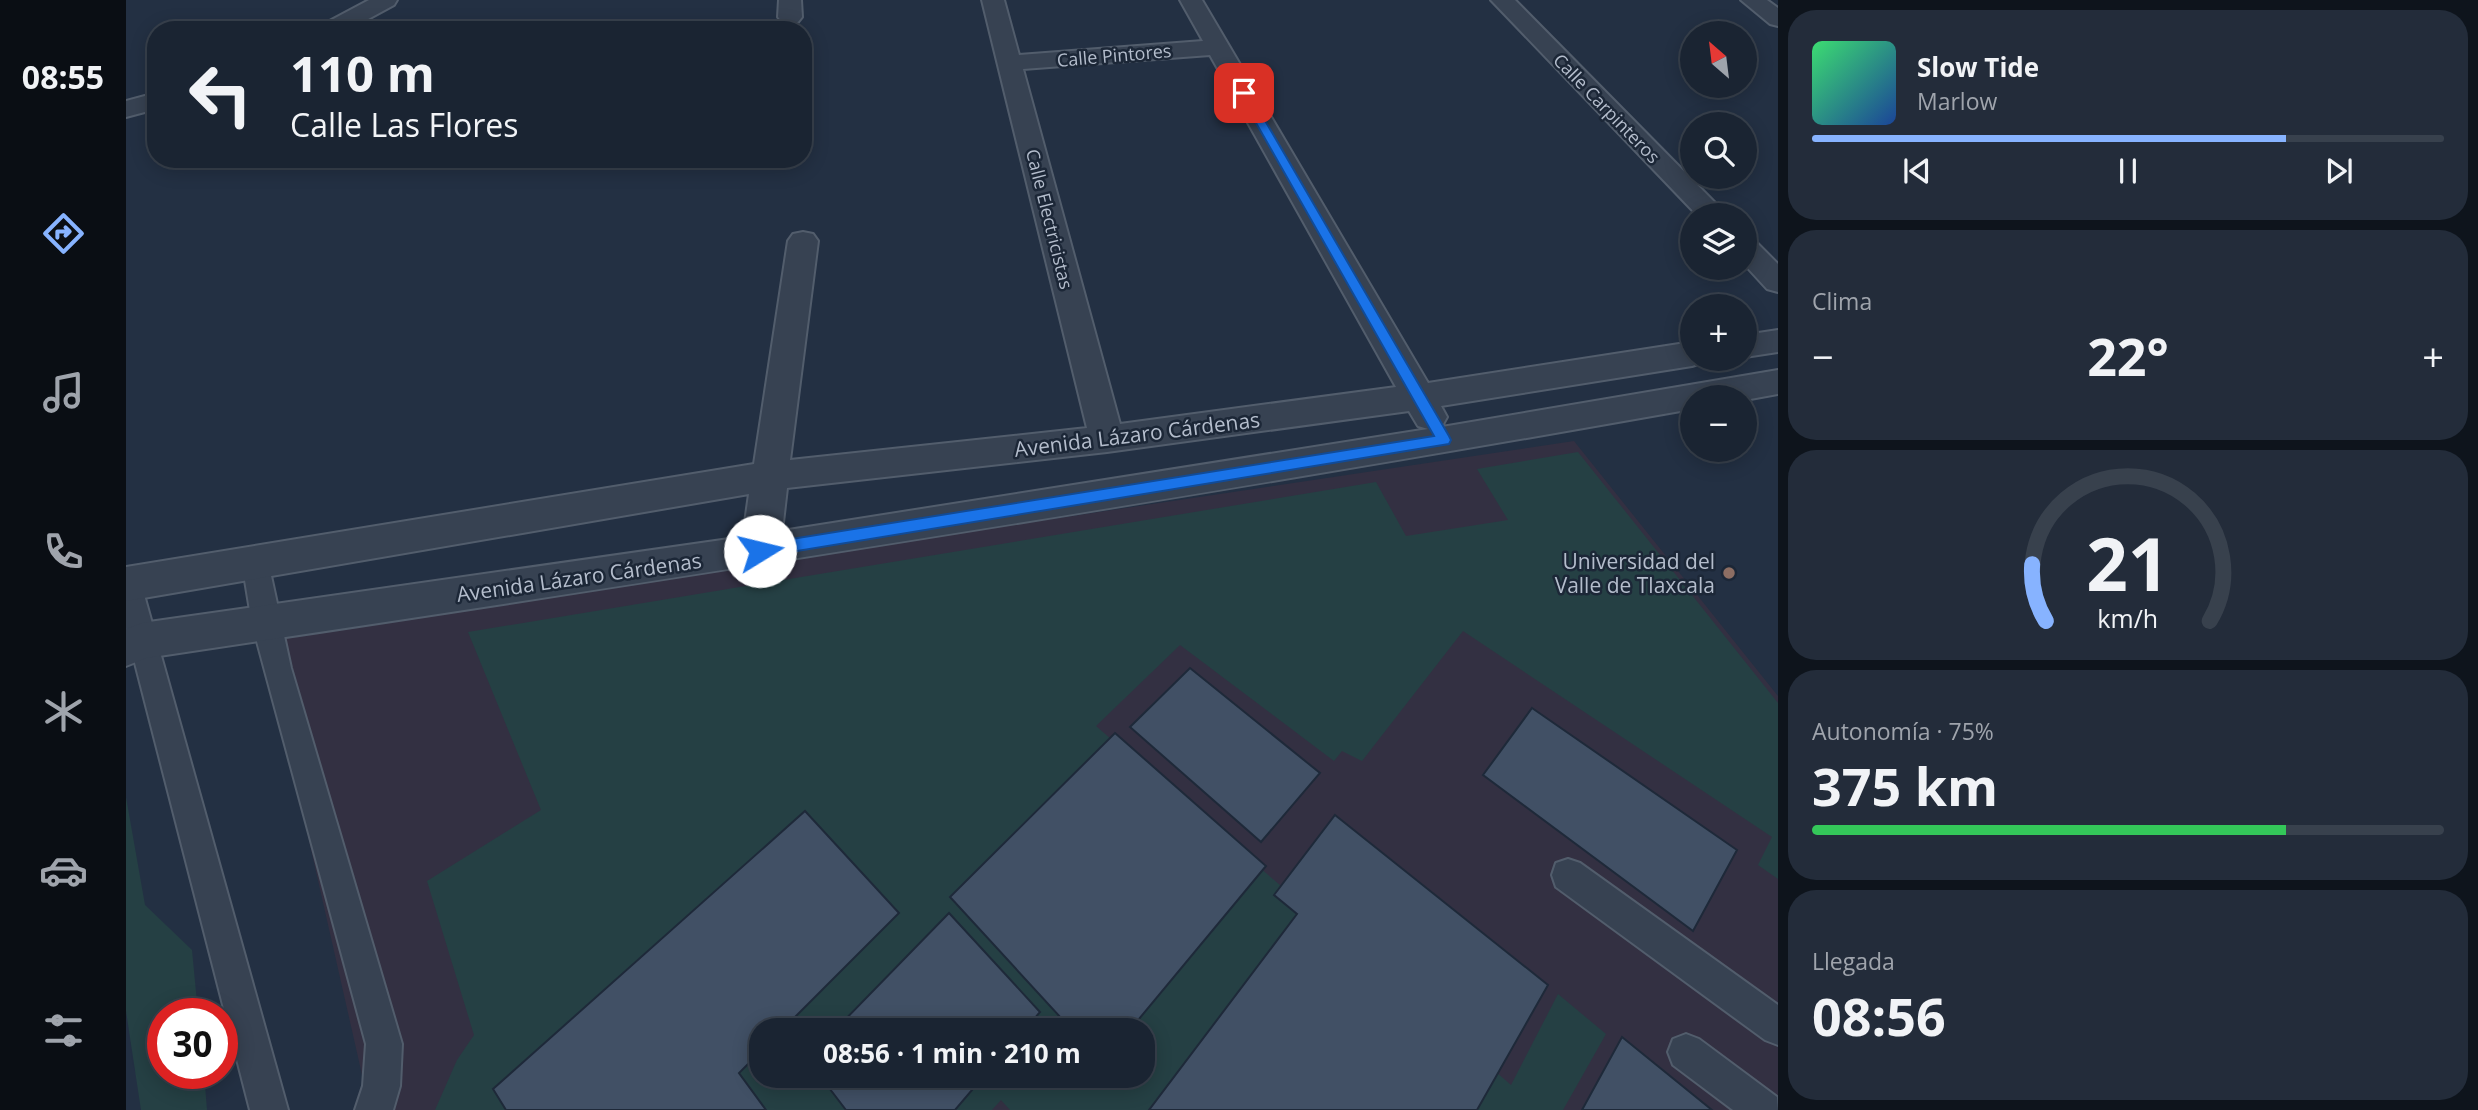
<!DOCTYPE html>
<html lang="es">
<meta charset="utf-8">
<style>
:root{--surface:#1a2432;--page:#232c3a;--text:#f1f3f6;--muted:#9fa4ac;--line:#38414d;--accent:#87b3ff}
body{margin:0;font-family:"Open Sans",sans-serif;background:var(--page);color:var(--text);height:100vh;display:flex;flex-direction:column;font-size:26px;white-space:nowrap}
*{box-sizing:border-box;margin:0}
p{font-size:23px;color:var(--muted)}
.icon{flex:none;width:38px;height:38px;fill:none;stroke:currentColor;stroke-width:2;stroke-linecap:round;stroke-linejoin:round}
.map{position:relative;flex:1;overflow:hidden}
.details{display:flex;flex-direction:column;gap:10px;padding:10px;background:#0e141c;width:700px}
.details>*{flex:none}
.banner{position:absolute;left:21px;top:21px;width:665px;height:147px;border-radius:28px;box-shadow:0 4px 18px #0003,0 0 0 2px var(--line);background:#1a2432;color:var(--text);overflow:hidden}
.needle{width:46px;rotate:332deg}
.buttons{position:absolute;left:1554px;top:21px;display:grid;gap:14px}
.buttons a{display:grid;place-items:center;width:77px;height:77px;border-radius:50%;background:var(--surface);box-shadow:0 4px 18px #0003,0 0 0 2px var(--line);font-size:35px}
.speed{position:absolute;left:21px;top:998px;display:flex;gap:14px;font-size:35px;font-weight:700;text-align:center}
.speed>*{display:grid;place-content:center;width:91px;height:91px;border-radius:50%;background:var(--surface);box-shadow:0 4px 18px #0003,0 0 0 2px var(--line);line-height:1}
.speed .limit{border:10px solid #d22;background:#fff;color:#111}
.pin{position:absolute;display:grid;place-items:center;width:60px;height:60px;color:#fff;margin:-30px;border-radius:14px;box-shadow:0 4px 10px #0006}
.me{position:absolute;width:77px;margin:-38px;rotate:81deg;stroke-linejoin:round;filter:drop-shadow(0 0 5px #0008)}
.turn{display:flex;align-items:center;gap:24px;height:147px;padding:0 28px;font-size:32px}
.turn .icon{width:91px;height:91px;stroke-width:2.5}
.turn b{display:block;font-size:49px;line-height:60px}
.big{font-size:52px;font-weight:700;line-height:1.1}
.details .card{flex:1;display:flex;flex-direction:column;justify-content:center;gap:10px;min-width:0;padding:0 24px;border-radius:28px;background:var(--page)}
.details .dial{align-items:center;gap:0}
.dial svg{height:182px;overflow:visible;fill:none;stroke:var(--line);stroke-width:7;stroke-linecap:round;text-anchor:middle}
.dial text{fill:var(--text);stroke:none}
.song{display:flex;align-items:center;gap:21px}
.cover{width:84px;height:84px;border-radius:10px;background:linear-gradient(135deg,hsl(140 70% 55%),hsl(220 70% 35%))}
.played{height:7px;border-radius:4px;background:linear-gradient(90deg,var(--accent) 75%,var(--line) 75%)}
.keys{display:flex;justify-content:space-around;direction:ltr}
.heat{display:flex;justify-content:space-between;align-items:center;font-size:38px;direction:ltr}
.charge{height:10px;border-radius:5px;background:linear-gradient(90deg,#34c759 75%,var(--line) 0)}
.trip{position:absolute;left:623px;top:1018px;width:406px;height:70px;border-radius:28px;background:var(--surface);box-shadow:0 4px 18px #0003,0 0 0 2px var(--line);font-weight:700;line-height:70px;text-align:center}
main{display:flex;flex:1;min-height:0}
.tabs{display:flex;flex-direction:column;width:126px;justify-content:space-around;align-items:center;background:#0a0e14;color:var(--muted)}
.tabs .icon{width:49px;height:49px}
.tabs .current{color:var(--accent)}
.tabs b{font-size:32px;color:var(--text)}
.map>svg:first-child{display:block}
</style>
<main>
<nav class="tabs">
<b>08:55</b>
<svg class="icon current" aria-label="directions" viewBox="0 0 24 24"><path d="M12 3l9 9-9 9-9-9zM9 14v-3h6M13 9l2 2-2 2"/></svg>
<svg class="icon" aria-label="music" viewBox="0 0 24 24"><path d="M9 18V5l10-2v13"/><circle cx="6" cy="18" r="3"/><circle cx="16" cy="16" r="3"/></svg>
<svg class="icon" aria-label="phone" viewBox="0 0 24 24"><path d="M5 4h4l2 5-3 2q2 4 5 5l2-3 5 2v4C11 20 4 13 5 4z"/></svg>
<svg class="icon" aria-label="climate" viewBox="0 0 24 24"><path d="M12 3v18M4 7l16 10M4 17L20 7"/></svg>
<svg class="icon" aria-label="car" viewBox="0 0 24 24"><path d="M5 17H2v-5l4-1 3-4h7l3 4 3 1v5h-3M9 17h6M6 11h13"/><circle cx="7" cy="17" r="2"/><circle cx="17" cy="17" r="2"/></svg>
<svg class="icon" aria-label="filters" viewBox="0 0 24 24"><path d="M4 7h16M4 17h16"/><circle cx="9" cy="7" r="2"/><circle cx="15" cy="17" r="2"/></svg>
</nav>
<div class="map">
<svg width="1652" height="1110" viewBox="0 0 1652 1110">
<rect width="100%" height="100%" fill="#233043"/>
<path fill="#333042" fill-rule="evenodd" d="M1448 441 1652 696V1110H244L138 642 230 623ZM635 1031H1017V1076H635Z"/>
<g fill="#254044" fill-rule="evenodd">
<path d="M1452 452 1652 703V879L1632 865 1646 837 1337 631 1236 761 1216 751 1208 761 1054 645 970 726 1385 1085 1432 994 1480 1034 1437 1110H884L875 1100 866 1110H309L331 1060 348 1035 301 881 415 810 342 632 1250 482 1280 536 1382 520 1351 469ZM635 1031H1017V1076H635Z"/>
<path d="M0 797 19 905 66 950 72 1013H37V1073H78L81 1110H15L0 1011Z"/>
</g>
<g fill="#415065" stroke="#1e2939" stroke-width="2">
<path d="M1064 668 1194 773 1135 842 1004 727Z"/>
<path d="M1406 708 1611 850 1567 931 1357 775Z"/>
<path d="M989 733 1140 866 1003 1031H947L824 897Z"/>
<path d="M679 811 773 913 655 1031H635V1051L613 1073 640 1110H380L367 1089Z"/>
<path d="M1209 815 1422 985 1351 1110H1023L1171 914 1148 895Z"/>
<path d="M823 913 914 1012 898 1031H708Z"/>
<path d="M1496 1037 1586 1110H1456Z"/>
<path d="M694 1076H858L829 1110H720Z"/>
</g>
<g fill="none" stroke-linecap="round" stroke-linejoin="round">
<g stroke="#525d6c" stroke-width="4">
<g id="lane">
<path d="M129 551 138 554 142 562 165 668 276 1044 274 1086 267 1110H229L237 1086 240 1044 126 623 116 562 120 554Z"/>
<path d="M0 573 11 576 15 584 162 1110H124L0 628Z"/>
<path d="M1442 859 1454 863 1652 1005V1045L1639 1040 1430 887 1426 875 1430 863Z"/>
<path d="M1560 1034 1573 1039 1651 1097 1652 1110H1607L1547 1065 1542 1052 1547 1039Z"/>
</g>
</g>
<g stroke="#525d6c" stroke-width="4">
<g id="street">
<path d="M243 0H271L268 5 222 30H192L196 25Z"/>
<path d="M653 0H675L676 17 672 22H656L652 17Z"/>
<path d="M856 0H878L893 55 1077 41 1054 0H1076L1302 383 1566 342V359H1580L1578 362 1566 366 1315 406 1321 417 1316 426 1310 428 1652 370V394L1619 400V397H1566V409C1052 500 536 581 20 658L0 666V629L16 623 617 537 623 494 0 601V567L628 464 662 241 667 234 677 232 687 234 692 241 664 460 961 428ZM1084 55 1270 387 994 424 897 69ZM1283 411 1292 426 1302 429 656 531 661 488 981 452Z"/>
<path d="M1365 0H1389L1601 215H1571Z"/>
<path d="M1615 0H1641L1652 8V26L1644 24Z"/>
<path d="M30 93V109L0 117V101Z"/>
<path d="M1619 239 1629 241 1652 264V292L1641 289 1619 265Z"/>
<path d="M1652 330V352L1619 357V335Z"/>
</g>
</g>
<use href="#lane" fill="#374252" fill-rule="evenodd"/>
<use href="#street" fill="#374252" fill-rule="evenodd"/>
</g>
<path fill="#1a73e8" stroke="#114b97" stroke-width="2" d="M1118 90 1123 93 1323 436 1325 440 1323 444 634 557 628 555 626 551 628 546 634 544 1308 436 1113 93Z"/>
<circle fill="#8d6e63" stroke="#1c2737" stroke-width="2.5" cx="1603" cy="573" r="7"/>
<g text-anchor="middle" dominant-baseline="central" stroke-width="5" stroke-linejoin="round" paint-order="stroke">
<g font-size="18" fill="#b4bdcc" stroke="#1c2737">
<text transform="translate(988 55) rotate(-5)">Calle Pintores</text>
<text transform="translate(1481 108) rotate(46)">Calle Carpinteros</text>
<text transform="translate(924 219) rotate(76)">Calle Electricistas</text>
</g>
<g font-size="21" fill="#b4bdcc" stroke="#1c2737">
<text transform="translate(1011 434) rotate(-7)">Avenida Lázaro Cárdenas</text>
<text transform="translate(453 577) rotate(-8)">Avenida Lázaro Cárdenas</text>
</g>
<g font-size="21" fill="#b4bdcc" stroke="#1c2737" text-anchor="end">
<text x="1589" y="561">Universidad del<tspan x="1589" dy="24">Valle de Tlaxcala</tspan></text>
</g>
</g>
</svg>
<div class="buttons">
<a><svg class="needle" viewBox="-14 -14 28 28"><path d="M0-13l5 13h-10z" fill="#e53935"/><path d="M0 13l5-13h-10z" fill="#9fa4ac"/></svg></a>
<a><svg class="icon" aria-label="search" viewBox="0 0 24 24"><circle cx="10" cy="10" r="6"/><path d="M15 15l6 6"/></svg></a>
<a><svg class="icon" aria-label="layers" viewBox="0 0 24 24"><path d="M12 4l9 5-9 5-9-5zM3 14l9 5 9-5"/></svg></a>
<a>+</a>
<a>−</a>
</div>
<div class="speed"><div class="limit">30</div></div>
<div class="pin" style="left:1118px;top:93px;background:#d93025"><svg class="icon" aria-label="arrive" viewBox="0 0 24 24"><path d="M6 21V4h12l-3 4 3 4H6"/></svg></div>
<svg class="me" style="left:634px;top:551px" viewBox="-20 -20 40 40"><circle r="19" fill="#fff"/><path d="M0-13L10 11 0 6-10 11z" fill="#1a73e8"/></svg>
<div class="trip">08:56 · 1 min · 210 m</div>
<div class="banner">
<div class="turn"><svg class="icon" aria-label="left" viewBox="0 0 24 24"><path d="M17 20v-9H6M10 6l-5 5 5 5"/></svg><div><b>110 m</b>Calle Las Flores</div></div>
</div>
</div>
<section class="details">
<div class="card">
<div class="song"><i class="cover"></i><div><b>Slow Tide</b><p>Marlow</p></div></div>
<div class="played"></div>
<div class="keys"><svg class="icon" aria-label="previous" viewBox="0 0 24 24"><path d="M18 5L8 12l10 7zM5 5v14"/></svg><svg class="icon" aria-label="pause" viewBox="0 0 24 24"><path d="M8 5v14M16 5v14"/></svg><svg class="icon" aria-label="next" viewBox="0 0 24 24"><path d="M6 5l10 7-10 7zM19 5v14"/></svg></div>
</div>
<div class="card"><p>Clima</p>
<div class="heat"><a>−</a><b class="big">22°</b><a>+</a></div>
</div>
<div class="card dial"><svg viewBox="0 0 100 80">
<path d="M14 69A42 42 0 1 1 86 69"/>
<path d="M14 69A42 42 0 0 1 8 44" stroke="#87b3ff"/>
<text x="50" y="56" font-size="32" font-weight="700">21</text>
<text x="50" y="72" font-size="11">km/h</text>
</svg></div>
<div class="card"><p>Autonomía · 75%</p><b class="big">375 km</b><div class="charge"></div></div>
<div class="card"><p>Llegada</p><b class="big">08:56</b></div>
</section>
</main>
